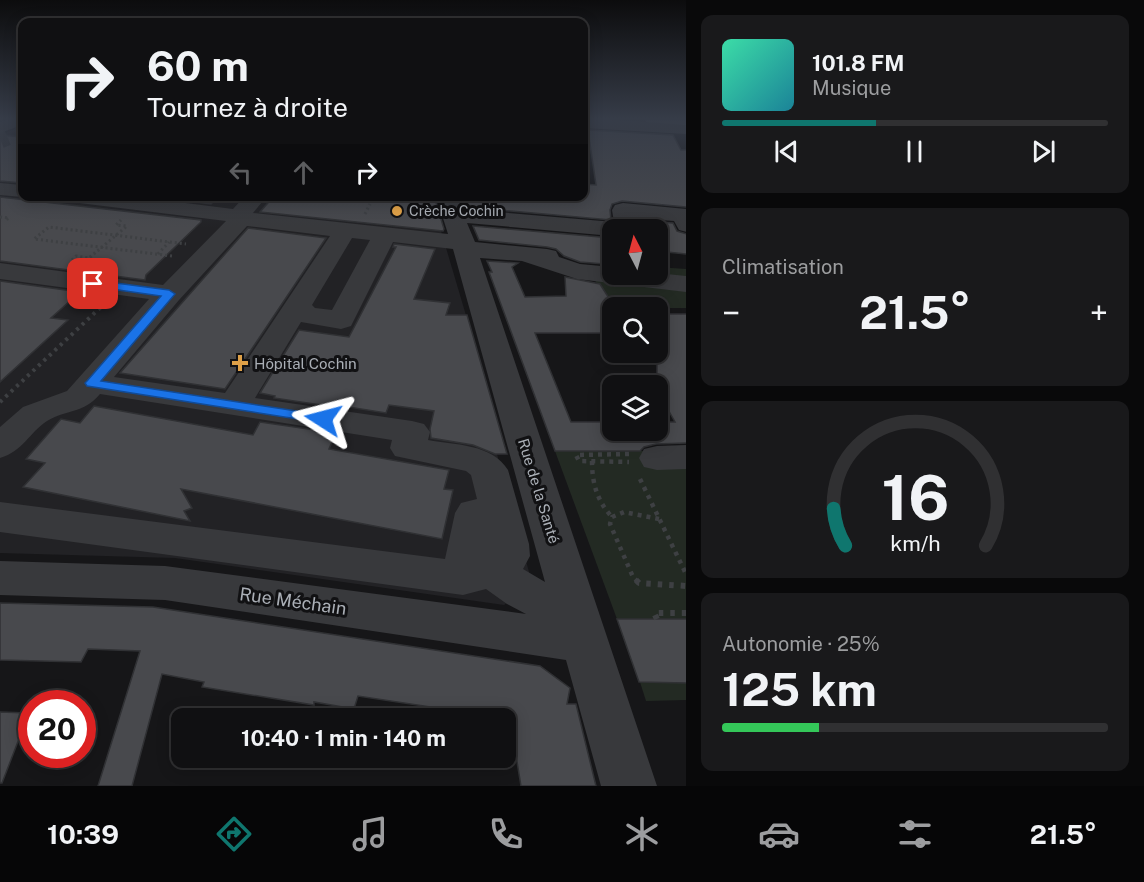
<!DOCTYPE html>
<html lang="fr">
<meta charset="utf-8">
<style>
:root{--surface:#101012;--page:#19191b;--text:#f1f3f6;--muted:#9c9d9f;--line:#303032;--accent:#0f766e}
body{margin:0;font-family:"Public Sans",sans-serif;background:var(--page);color:var(--text);height:100vh;display:flex;flex-direction:column;font-size:22px;white-space:nowrap}
*{box-sizing:border-box;margin:0}
p{font-size:20px;color:var(--muted)}
.icon{flex:none;width:33px;height:33px;fill:none;stroke:currentColor;stroke-width:2;stroke-linecap:round;stroke-linejoin:round}
.map{position:relative;flex:1;overflow:hidden}
.drawer{display:flex;flex-direction:column;gap:15px;padding:15px;background:#09090a;width:458px}
.drawer>*{flex:none}
.banner{position:absolute;left:18px;top:18px;width:570px;height:183px;border-radius:12px;box-shadow:0 3px 15px #0003,0 0 0 2px var(--line);background:#101012;color:var(--text);overflow:hidden}
.needle{width:39px;rotate:354deg}
.tools{position:absolute;left:602px;top:219px;display:grid;gap:12px}
.tools a{display:grid;place-items:center;width:66px;height:66px;border-radius:12px;background:var(--surface);box-shadow:0 3px 15px #0003,0 0 0 2px var(--line);font-size:30px}
.speed{position:absolute;left:18px;top:690px;display:flex;gap:12px;font-size:30px;font-weight:700;text-align:center}
.speed>*{display:grid;place-content:center;width:78px;height:78px;border-radius:50%;background:var(--surface);box-shadow:0 3px 15px #0003,0 0 0 2px var(--line);line-height:1}
.speed .limit{border:9px solid #d22;background:#fff;color:#111}
.pin{position:absolute;display:grid;place-items:center;width:51px;height:51px;color:#fff;margin:-26px;border-radius:12px;box-shadow:0 3px 9px #0006}
.me{position:absolute;width:66px;margin:-33px;rotate:279deg;stroke-linejoin:round;filter:drop-shadow(0 0 4px #0008)}
.turn{display:flex;align-items:center;gap:21px;height:126px;padding:0 30px;font-size:27px}
.turn .icon{width:78px;height:78px;stroke-width:2.5}
.turn b{display:block;font-size:42px;line-height:51px}
.lanes{display:flex;align-items:center;height:57px;padding:0 30px;background:#0003;justify-content:center;gap:30px;direction:ltr}
.lanes .off{opacity:.35}
.big{font-size:45px;font-weight:700;line-height:1.1}
.drawer .widget{flex:1;display:flex;flex-direction:column;justify-content:center;gap:9px;min-width:0;padding:0 21px;border-radius:12px;background:var(--page)}
.drawer .dial{align-items:center;gap:0}
.dial svg{height:156px;overflow:visible;fill:none;stroke:var(--line);stroke-width:7;stroke-linecap:round;text-anchor:middle}
.dial text{fill:var(--text);stroke:none}
.song{display:flex;align-items:center;gap:18px}
.cover{width:72px;height:72px;border-radius:9px;background:linear-gradient(135deg,hsl(160 70% 55%),hsl(190 70% 35%))}
.played{height:6px;border-radius:3px;background:linear-gradient(90deg,var(--accent) 40%,var(--line) 40%)}
.keys{display:flex;justify-content:space-around;direction:ltr}
.heat{display:flex;justify-content:space-between;align-items:center;font-size:33px;direction:ltr}
.charge{height:9px;border-radius:4px;background:linear-gradient(90deg,#34c759 25%,var(--line) 0)}
.trip{position:absolute;left:171px;top:708px;width:345px;height:60px;border-radius:12px;background:var(--surface);box-shadow:0 3px 15px #0003,0 0 0 2px var(--line);font-weight:700;line-height:60px;text-align:center}
.menu{display:flex;height:96px;justify-content:space-around;align-items:center;background:#060607;color:var(--muted)}
.menu .icon{width:42px;height:42px}
.menu .active{color:var(--accent)}
.menu b{font-size:27px;color:var(--text)}
main{display:flex;flex:1;min-height:0}
.map>svg:first-child{display:block}
</style>
<main>
<div class="map">
<svg width="687" height="786" viewBox="0 0 687 786">
<rect width="100%" height="100%" fill="#161618"/>
<path fill="#222225" d="M22 125V196L431 197 507 454H497L532 583 504 605 175 558 0 553V136Z"/>
<g fill="#232a23">
<path d="M604 262H612V274H657V267L686 269V308H664L670 318 657 320V308H612L608 305 613 304 611 301H606L587 265 604 267Z"/>
<path d="M555 451H686V619H617Z"/>
<path d="M640 682 686 683V700L646 701Z"/>
</g>
<g fill="#48494d" stroke="#303134" stroke-width="1.5">
<path d="M588 130 673 135 681 150H687V207L622 201 612 204 610 210 611 220 466 207 462 196H584V184L596 185Z"/>
<path d="M0 135 22 137V183L0 181Z"/>
<path d="M185 196H219L211 204 180 200Z"/>
<path d="M274 196H434L444 229 443 231 260 212Z"/>
<path d="M0 197 201 220V222L146 275 145 280 0 261Z"/>
<path d="M657 222 673 223 677 231 687 234V254L657 251Z"/>
<path d="M473 226 612 238V248L606 247 607 258 603 257 604 264 580 262 564 256 556 249 547 247 479 240Z"/>
<path d="M248 228 326 238 225 389 120 373Z"/>
<path d="M394 244 435 249 414 299 450 303 446 315H467L507 454H495L473 445 431 438 430 429 434 411 389 405 386 413 349 407 348 409 274 398 275 396 260 393 299 330 349 337 396 247H393Z"/>
<path d="M487 261 518 263 512 267 525 297 566 296 565 277 600 284 612 303V333H535L571 422H612V430H657V422H675L657 390V314H687V443L656 444 644 447 640 451H555L489 272H492Z"/>
<path d="M0 281 80 292 51 318 68 320 0 382Z"/>
<path d="M94 406 253 435 260 422 336 433 329 449 449 470 444 489 453 490 442 539 181 489 192 508 184 511 190 521 23 487 45 463 26 459 61 419 80 423Z"/>
<path d="M0 603 153 607 540 666 570 688 567 704H576L596 786H521L510 719 358 696 354 709 314 702V705L202 687 204 682 162 674 132 786H98L140 651 88 649 81 662 0 660Z"/>
<path d="M617 619H687V683L639 682Z"/>
<path d="M0 712 29 713 2 783H0Z"/>
</g>
<g fill="none" stroke-linecap="round" stroke-linejoin="round">
<path stroke="#343538" stroke-width="19" stroke-dasharray="19 10" stroke-linecap="butt" d="M0 139 7 136"/>
<g stroke="#3e4043" stroke-width="3" stroke-dasharray="2 3" stroke-linecap="butt">
<path d="M365 214 370 204"/>
<path d="M0 217 9 218 4 221"/>
<path d="M158 254 169 242"/>
<path d="M172 256 34 239 49 227 186 244"/>
<path d="M72 260 76 256 89 258 127 226 116 225 121 220"/>
</g>
<path stroke="#3e4043" stroke-width="4" stroke-dasharray="3 4.5" stroke-linecap="butt" d="M0 402 102 306"/>
<g stroke="#3e4043" stroke-width="4.5" stroke-dasharray="4 5" stroke-linecap="butt">
<path d="M629 454 576 455 579 461 629 462"/>
<path d="M592 461C592 483 597 501 612 517"/>
<path d="M640 479 687 576"/>
<path d="M638 582 633 577 610 524 612 517 624 512 659 519"/>
</g>
<g stroke="#3e4043" stroke-width="6" stroke-dasharray="4.5 7" stroke-linecap="butt">
<path d="M636 580 639 583 687 586"/>
<path d="M657 619 654 613H687"/>
</g>
<g fill="#38393c" fill-rule="evenodd">
<path d="M10 118H22V125L0 133V122Z"/>
<path d="M584 118 687 124V134L584 128Z"/>
<path d="M0 183 22 185V196H25L22 197 0 195Z"/>
<path d="M61 196H130L233 209 245 196H267L253 213 448 234 436 196H457L462 209 614 222 612 210 615 205 623 203 687 209V232L679 230 674 221 636 218 639 230H612V236L467 223 475 242 547 249 556 251 559 257 580 264 612 267V274H657V273L687 276V292L577 279 522 261 480 258 657 786H601L566 660 165 600 0 595V561L165 566 526 614 507 604 486 589 463 595 0 532V502L445 559 455 513 461 503 477 499 471 475 466 471 395 456 390 448 392 440 100 394C83 414 67 409 47 421 29 433 23 451 0 458V427L23 407 67 391 149 299 0 279V263L163 285 226 221 71 202 63 201ZM247 226 330 236 225 393 114 377 179 300ZM352 238 370 240 332 310 315 308 312 305ZM393 242 453 249 545 582 523 569 530 556 529 544 508 470C492 444 456 445 428 440L430 432 424 424 412 421 255 398 301 322 341 329 351 326Z"/>
<path d="M687 445V469L657 470 644 467 639 458 644 449 657 446Z"/>
</g>
<path fill="#54565b" fill-rule="evenodd" d="M644 118H687V125L646 122Z"/>
</g>
<linearGradient id="sky" x2="0" y2="1"><stop stop-color="#0c0c0d"/><stop offset="0.52" stop-color="#363c48"/><stop offset="1" stop-color="#363c48" stop-opacity="0"/></linearGradient>
<rect width="687" height="228" fill="url(#sky)"/>
<path fill="#1a73e8" stroke="#114b97" stroke-width="1.5" d="M93 280 169 290 175 294 101 381 323 415 331 419 323 423 87 386 85 383 87 381 161 296 90 286V281Z"/>
<g fill="#dea048" stroke="#111113" stroke-width="2">
<circle cx="397" cy="211" r="6"/>
<path d="M237 354h6v6h6v6h-6v6h-6v-6h-6v-6h6z"/>
</g>
<g text-anchor="middle" dominant-baseline="central" stroke-width="6" stroke-linejoin="round" paint-order="stroke">
<g font-size="14" fill="#aaafb6" stroke="#111113" text-anchor="start">
<text x="409" y="211">Crèche Cochin</text>
</g>
<g font-size="15" fill="#aaafb6" stroke="#111113" text-anchor="start">
<text x="254" y="363">Hôpital Cochin</text>
</g>
<g font-size="15" fill="#aaafb6" stroke="#111113">
<text transform="translate(539 491) rotate(73)">Rue de la Santé</text>
</g>
<g font-size="18" fill="#aaafb6" stroke="#111113">
<text transform="translate(293 601) rotate(8)">Rue Méchain</text>
</g>
</g>
</svg>
<div class="tools">
<a><svg class="needle" viewBox="-14 -14 28 28"><path d="M0-13l5 13h-10z" fill="#e53935"/><path d="M0 13l5-13h-10z" fill="#9c9d9f"/></svg></a>
<a><svg class="icon" aria-label="search" viewBox="0 0 24 24"><circle cx="10" cy="10" r="6"/><path d="M15 15l6 6"/></svg></a>
<a><svg class="icon" aria-label="layers" viewBox="0 0 24 24"><path d="M12 4l9 5-9 5-9-5zM3 14l9 5 9-5"/></svg></a>
</div>
<div class="speed"><div class="limit">20</div></div>
<div class="pin" style="left:93px;top:284px;background:#d93025"><svg class="icon" aria-label="arrive" viewBox="0 0 24 24"><path d="M6 21V4h12l-3 4 3 4H6"/></svg></div>
<svg class="me" style="left:323px;top:419px" viewBox="-20 -20 40 40"><path d="M0-17L14 15 0 8-14 15z" fill="#1a73e8" stroke="#fff" stroke-width="4"/></svg>
<div class="trip">10:40 · 1 min · 140 m</div>
<div class="banner">
<div class="turn"><svg class="icon" aria-label="right" viewBox="0 0 24 24"><path d="M7 20v-9h11M14 6l5 5-5 5"/></svg><div><b>60 m</b>Tournez à droite</div></div>
<div class="lanes"><svg class="icon off" aria-label="left" viewBox="0 0 24 24"><path d="M17 20v-9H6M10 6l-5 5 5 5"/></svg><svg class="icon off" aria-label="ahead" viewBox="0 0 24 24"><path d="M12 20V5M6 11l6-6 6 6"/></svg><svg class="icon" aria-label="right" viewBox="0 0 24 24"><path d="M7 20v-9h11M14 6l5 5-5 5"/></svg></div>
</div>
</div>
<section class="drawer">
<div class="widget">
<div class="song"><i class="cover"></i><div><b>101.8 FM</b><p>Musique</p></div></div>
<div class="played"></div>
<div class="keys"><svg class="icon" aria-label="previous" viewBox="0 0 24 24"><path d="M18 5L8 12l10 7zM5 5v14"/></svg><svg class="icon" aria-label="pause" viewBox="0 0 24 24"><path d="M8 5v14M16 5v14"/></svg><svg class="icon" aria-label="next" viewBox="0 0 24 24"><path d="M6 5l10 7-10 7zM19 5v14"/></svg></div>
</div>
<div class="widget"><p>Climatisation</p>
<div class="heat"><a>−</a><b class="big">21.5°</b><a>+</a></div>
</div>
<div class="widget dial"><svg viewBox="0 0 100 80">
<path d="M14 69A42 42 0 1 1 86 69"/>
<path d="M14 69A42 42 0 0 1 8 50" stroke="#0f766e"/>
<text x="50" y="56" font-size="32" font-weight="700">16</text>
<text x="50" y="72" font-size="11">km/h</text>
</svg></div>
<div class="widget"><p>Autonomie · 25%</p><b class="big">125 km</b><div class="charge"></div></div>
</section>
</main>
<nav class="menu">
<b>10:39</b>
<svg class="icon active" aria-label="directions" viewBox="0 0 24 24"><path d="M12 3l9 9-9 9-9-9zM9 14v-3h6M13 9l2 2-2 2"/></svg>
<svg class="icon" aria-label="music" viewBox="0 0 24 24"><path d="M9 18V5l10-2v13"/><circle cx="6" cy="18" r="3"/><circle cx="16" cy="16" r="3"/></svg>
<svg class="icon" aria-label="phone" viewBox="0 0 24 24"><path d="M5 4h4l2 5-3 2q2 4 5 5l2-3 5 2v4C11 20 4 13 5 4z"/></svg>
<svg class="icon" aria-label="climate" viewBox="0 0 24 24"><path d="M12 3v18M4 7l16 10M4 17L20 7"/></svg>
<svg class="icon" aria-label="car" viewBox="0 0 24 24"><path d="M5 17H2v-5l4-1 3-4h7l3 4 3 1v5h-3M9 17h6M6 11h13"/><circle cx="7" cy="17" r="2"/><circle cx="17" cy="17" r="2"/></svg>
<svg class="icon" aria-label="filters" viewBox="0 0 24 24"><path d="M4 7h16M4 17h16"/><circle cx="9" cy="7" r="2"/><circle cx="15" cy="17" r="2"/></svg>
<b>21.5°</b>
</nav>
